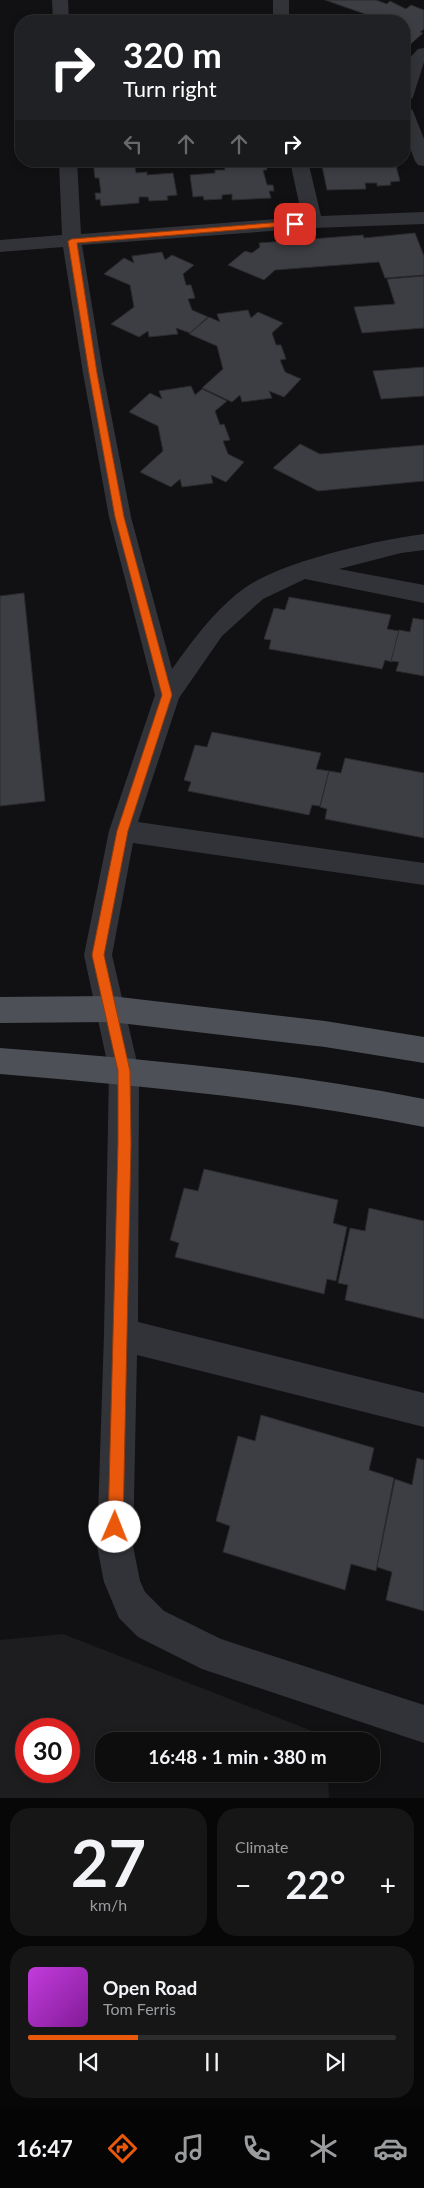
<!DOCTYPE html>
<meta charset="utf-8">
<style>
:root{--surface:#0d0d0e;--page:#161617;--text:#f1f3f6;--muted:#9a9c9e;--line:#2d2d2e;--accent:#ea580c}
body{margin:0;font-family:Lato,sans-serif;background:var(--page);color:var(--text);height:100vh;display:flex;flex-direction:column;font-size:19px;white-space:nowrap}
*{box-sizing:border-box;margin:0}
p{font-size:16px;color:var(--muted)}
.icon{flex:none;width:28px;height:28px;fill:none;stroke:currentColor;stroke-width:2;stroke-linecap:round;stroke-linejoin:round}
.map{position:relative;height:1798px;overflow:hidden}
.side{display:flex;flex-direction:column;gap:10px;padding:10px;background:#070708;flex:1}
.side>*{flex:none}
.guide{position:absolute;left:15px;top:15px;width:395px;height:152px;border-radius:20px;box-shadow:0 2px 8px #0003,0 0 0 1px var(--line);background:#202124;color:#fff;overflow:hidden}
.speed{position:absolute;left:15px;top:1718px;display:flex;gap:10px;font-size:25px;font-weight:700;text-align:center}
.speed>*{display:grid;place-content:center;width:65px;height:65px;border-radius:50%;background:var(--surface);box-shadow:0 2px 8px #0003,0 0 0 1px var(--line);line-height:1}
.speed .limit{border:8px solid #d22;background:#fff;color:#111}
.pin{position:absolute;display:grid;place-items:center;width:42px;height:42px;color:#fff;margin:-21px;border-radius:10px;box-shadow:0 2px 8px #0006}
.me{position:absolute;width:55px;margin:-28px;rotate:1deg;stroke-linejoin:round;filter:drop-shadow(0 0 4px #0008)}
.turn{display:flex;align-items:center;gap:18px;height:105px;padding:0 25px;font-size:22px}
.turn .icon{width:65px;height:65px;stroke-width:2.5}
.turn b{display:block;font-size:35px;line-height:42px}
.lanes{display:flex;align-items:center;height:48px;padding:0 25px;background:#0003;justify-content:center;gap:25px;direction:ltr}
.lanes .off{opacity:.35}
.big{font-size:38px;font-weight:700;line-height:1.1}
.side .card{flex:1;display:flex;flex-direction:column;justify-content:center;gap:8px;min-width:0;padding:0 18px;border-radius:20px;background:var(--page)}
.side .dial{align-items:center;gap:0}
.dial b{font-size:65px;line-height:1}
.song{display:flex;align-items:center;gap:15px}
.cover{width:60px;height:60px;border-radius:8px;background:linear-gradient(135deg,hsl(290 70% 55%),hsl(290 70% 35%))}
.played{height:5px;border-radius:2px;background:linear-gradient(90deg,var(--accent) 30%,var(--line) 30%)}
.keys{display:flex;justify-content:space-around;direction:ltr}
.heat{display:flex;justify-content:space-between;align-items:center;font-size:28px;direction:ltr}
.side .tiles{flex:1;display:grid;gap:10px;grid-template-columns:1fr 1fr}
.card:last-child{grid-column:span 2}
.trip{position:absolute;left:95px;top:1732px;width:285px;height:50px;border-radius:20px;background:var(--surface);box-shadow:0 2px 8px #0003,0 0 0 1px var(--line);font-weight:700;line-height:50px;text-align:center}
.tabs{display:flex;height:80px;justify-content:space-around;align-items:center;background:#050506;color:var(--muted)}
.tabs .icon{width:35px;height:35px}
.tabs .on{color:var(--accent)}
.tabs b{font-size:22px;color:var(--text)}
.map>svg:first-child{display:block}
</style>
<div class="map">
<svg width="424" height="1798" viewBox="0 0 424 1798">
<rect width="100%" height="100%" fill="#111113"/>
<path fill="#1d1d20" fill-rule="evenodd" d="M63 1634 325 1736 326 1741H104V1774H328L329 1798H0V1640ZM26 1729H69V1771H26Z"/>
<g fill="#3d3e43" stroke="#2b2b2f">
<path d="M325 0H376L387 4 390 1 406 9 411 5 424 10V29L420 32 423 33 404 50V21H380L382 20Z"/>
<path d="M93 161H134L136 173 147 172V175L173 173 177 195 167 196 168 200 149 201 148 197H139V203L101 206 100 199 96 200 95 193H101L99 178H95Z"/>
<path d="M224 161H265L267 170H263L267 185H273L274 191H269L271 198 232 200V194L222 195V199L204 200 203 196 193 197 190 175 215 173V170H225Z"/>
<path d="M321 161 395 162 400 181 390 182 391 185 377 186V183H365L366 189 327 190Z"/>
<path d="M415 233 424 256V275L385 278 379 262 275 270 264 280 228 265 245 251 252 253 260 247 259 243 363 235 364 238Z"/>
<path d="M162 252 165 260 172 255 194 265 183 274 186 285H191L195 298 188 299 192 310 208 317 190 333 176 328 178 334 149 337 148 331 139 337 111 324 134 307 130 285 104 274 124 258 134 263 132 256Z"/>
<path d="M424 276V328L362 333 354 307 395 304 387 279Z"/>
<path d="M248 310 251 318 258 312 283 323 272 333 276 345H281L286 359 280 360 285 372 301 379 284 397 269 391 272 398 242 402 240 395 232 402 202 388 223 369 217 346 189 334 209 317 220 322 217 314Z"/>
<path d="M424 367V396L381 399 373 371Z"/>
<path d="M191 386 195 395 202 389 227 401 215 411 220 425 224 424 230 440 223 441 228 454 244 462 226 482 211 475 213 483 182 487 180 479 171 487 140 472 163 451 158 426 129 412 150 393 162 399 159 391Z"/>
<path d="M300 444 320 454 424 445V481L318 491 273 468Z"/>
<path d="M24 593 45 801 0 806V596Z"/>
<path d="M289 597 391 615 387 629 399 631 392 662 385 660 382 669 269 649 271 640 264 639 274 608 285 610Z"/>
<path d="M413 618 424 620V676L396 671 399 662 391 661 399 630 410 632Z"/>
<path d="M212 732 321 753 316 769 329 771 320 806 312 805 309 815 188 791 191 782 184 780 195 745 207 747Z"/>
<path d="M345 758 424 773V838L325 819 327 809 320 807 329 771 341 773Z"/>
<path d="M204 1169 338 1200 333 1223 347 1227 336 1281 327 1279 324 1294 175 1257 179 1243 170 1240 184 1188 198 1191Z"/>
<path d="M369 1208 424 1221V1319L345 1300 348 1285 338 1283 350 1228 365 1231Z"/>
<path d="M261 1415 374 1448 369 1470 394 1478 376 1571 351 1564 345 1590 223 1552 230 1526 216 1521 238 1436 255 1441Z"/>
<path d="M417 1458 424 1460V1611L386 1600 392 1572 377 1567 395 1479 412 1485Z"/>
</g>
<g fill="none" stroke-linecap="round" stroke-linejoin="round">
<g fill="#323338" fill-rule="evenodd">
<path d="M52 0H68L69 21H53Z"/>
<rect x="273" y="0" width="16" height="21"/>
<path d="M424 48V62L413 97 410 101 404 102 406 62 418 49Z"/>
<path d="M404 106 410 107 413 111 424 139V166L418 165 415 161 404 133Z"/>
<path d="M59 161H77L81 234 302 217 290 161H308L321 216 424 212V224L313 228 82 245 103 373 131 517 172 669C194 639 215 609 246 587 284 561 377 540 424 534V550L401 553 339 569 424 585V603L305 579 263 599 222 636 179 698 138 822 424 863V885L133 843 112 955 139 1071 138 1322 424 1393V1427L137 1355 133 1546 140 1581 145 1592 164 1611 221 1639 424 1705V1743L202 1669 138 1637 119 1618 104 1582 97 1546 104 1334 109 1071 84 955 109 831 155 695 109 517 83 373 63 247 0 252V240L62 235Z"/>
</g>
<g fill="#4e5058" fill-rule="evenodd">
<path d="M111 996 325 1021 424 1037V1063L325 1047 111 1022 0 1023V997Z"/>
<path d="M0 1048C142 1059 284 1071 424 1099V1127C284 1099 142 1086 0 1074Z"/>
</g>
</g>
<path fill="#ea580c" stroke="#983908" d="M295 221 297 222V225L77 243 97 373 124 517 172 695 128 831 104 955 130 1071 131 1144 123 1527 121 1532 115 1534 110 1532 108 1527 118 1144V1071L92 955 117 831 162 695 115 517 89 373 68 241 72 239Z"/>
</svg>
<div class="speed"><div class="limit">30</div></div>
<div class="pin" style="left:295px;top:224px;background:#d93025"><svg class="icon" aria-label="arrive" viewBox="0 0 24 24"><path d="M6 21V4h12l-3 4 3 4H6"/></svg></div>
<svg class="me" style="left:115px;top:1527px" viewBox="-20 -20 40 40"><circle r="19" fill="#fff"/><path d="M0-13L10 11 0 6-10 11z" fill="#ea580c"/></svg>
<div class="trip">16:48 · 1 min · 380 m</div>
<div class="guide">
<div class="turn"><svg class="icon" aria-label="right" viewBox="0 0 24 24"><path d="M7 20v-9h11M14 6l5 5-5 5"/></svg><div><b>320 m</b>Turn right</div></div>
<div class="lanes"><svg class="icon off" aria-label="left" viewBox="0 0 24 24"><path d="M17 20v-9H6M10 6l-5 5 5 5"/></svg><svg class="icon off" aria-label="ahead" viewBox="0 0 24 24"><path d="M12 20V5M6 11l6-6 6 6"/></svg><svg class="icon off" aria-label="ahead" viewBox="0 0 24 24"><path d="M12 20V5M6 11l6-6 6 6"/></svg><svg class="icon" aria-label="right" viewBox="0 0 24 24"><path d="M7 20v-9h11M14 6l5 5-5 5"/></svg></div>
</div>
</div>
<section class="side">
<div class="tiles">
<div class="card dial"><b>27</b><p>km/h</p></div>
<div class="card"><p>Climate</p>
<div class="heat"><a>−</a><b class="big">22°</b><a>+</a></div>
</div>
<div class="card">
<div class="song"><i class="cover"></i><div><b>Open Road</b><p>Tom Ferris</p></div></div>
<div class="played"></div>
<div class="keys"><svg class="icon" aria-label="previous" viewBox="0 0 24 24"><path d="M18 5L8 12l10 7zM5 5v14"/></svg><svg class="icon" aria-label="pause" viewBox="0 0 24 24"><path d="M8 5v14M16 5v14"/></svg><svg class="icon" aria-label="next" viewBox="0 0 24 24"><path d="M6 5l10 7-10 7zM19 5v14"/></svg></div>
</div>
</div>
</section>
<nav class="tabs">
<b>16:47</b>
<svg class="icon on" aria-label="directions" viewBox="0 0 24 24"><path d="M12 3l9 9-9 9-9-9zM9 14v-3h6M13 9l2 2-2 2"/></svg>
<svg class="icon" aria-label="music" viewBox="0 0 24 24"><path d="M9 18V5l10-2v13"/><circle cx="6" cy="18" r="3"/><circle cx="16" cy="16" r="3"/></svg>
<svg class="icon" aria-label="phone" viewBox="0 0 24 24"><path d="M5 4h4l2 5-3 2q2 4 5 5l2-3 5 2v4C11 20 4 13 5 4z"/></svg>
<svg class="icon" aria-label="climate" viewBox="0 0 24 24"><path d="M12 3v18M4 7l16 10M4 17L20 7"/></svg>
<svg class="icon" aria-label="car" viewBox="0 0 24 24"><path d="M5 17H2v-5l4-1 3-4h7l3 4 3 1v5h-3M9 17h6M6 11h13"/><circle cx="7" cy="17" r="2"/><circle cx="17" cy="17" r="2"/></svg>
</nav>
